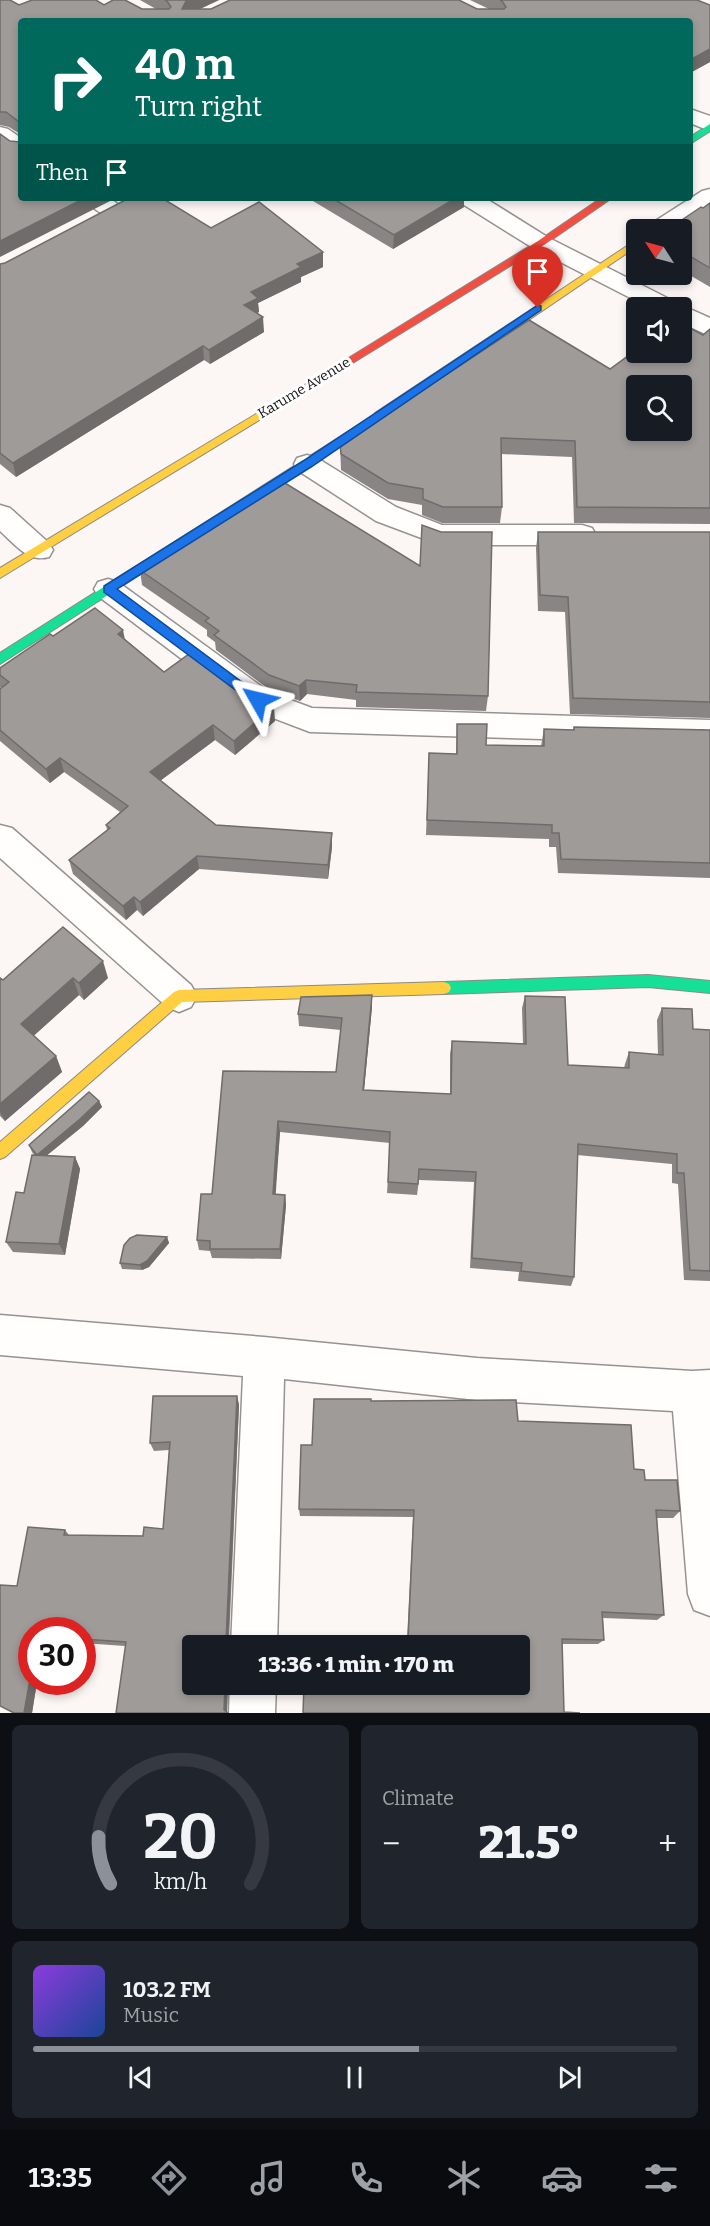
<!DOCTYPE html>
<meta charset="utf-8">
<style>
:root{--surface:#171b24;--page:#20242c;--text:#f1f3f6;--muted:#9ea1a6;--line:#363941;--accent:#8c9099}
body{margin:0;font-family:Bitter,serif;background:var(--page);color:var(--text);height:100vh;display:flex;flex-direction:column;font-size:22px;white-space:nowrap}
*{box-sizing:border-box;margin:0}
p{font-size:20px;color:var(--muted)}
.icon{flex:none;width:33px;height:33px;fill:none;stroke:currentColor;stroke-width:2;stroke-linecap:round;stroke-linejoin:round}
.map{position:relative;height:1713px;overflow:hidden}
.drawer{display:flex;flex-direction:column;gap:12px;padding:12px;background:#0d0f14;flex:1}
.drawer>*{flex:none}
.guide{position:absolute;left:18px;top:18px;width:675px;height:183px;border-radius:6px;box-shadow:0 3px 9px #0003;background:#00695c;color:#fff;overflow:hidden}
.needle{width:39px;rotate:306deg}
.tools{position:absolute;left:626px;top:219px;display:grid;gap:12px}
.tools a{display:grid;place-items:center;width:66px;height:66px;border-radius:6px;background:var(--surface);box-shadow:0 3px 9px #0003;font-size:30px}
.speed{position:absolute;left:18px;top:1617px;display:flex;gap:12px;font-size:30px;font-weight:700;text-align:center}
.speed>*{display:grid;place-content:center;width:78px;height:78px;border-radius:50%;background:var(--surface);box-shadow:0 3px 9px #0003;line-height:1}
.speed .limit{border:9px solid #d22;background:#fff;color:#111}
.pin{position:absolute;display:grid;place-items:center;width:51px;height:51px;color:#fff;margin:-62px -26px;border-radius:50% 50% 50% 0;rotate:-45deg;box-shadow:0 0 6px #0007}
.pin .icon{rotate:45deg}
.me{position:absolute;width:66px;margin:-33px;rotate:307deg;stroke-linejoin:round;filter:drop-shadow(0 0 4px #0008)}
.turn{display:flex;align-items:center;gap:21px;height:126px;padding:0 18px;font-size:27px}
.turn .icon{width:78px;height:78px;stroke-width:2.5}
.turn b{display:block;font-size:42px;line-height:51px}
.then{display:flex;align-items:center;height:57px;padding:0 18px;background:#0003;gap:12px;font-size:22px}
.big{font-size:45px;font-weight:800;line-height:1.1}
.drawer .widget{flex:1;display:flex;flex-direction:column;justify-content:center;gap:9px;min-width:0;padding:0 21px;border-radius:9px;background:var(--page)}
.drawer .dial{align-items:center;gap:0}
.dial svg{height:156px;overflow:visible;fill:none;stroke:var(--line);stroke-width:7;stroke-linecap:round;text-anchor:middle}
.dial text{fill:var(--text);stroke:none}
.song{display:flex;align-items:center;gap:18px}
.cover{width:72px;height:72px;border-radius:9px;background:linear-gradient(135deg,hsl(270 70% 55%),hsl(220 70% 35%))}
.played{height:6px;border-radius:3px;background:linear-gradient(90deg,var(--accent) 60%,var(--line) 60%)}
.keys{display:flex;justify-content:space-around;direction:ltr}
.heat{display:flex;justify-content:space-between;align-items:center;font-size:33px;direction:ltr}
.drawer .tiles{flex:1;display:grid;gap:12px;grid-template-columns:1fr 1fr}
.widget:last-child{grid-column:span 2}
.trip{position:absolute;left:182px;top:1635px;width:348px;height:60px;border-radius:6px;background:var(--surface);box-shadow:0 3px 9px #0003;font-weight:800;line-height:60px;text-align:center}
.tabs{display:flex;height:96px;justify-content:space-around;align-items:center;background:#090b0e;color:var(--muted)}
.tabs .icon{width:42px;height:42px}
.tabs .selected{color:var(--accent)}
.tabs b{font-size:27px;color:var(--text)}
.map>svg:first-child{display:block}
</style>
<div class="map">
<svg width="710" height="1713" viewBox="0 0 710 1713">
<rect width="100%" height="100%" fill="#fcf7f4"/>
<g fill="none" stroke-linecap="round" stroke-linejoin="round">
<g stroke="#959392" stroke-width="3">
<g id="street">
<path d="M690 109 710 116V131L690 123Z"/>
<path d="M0 127 8 129 21 138V155L13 153 0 144Z"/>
<path d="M710 189V206L674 230H646L649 225 702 191Z"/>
<path d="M84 198H110L126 211 122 216C108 219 92 210 84 198Z"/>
<path d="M458 198H485L549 238 681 305 710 318V336L681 323V308H650L533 248 461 203Z"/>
<path d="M307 455 317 458 396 507 442 525H582L592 528 596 535 592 542 582 545H440L376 521 297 470 294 464 297 458Z"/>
<path d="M0 505 10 508 49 543 53 550 49 557C28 563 15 544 0 531Z"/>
<path d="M108 579 118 582 269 692 312 708 710 720V744L310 732 247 708 98 596 94 589 98 582Z"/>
<path d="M0 825 12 828 191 985 197 996 191 1007 179 1012 167 1007 0 858Z"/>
<path d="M0 1315 264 1337 477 1358 692 1371 710 1370V1616L694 1610 688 1594 673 1411 477 1400 284 1379 277 1646H231L243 1376 0 1355Z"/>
<path d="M230 1684H276L275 1713H229Z"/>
</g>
</g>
<g stroke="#8c8a88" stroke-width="2">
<g id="fast">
<path d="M710 124V131L690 144V137Z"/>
<path d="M379 412 383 413V419L0 664V653Z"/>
<path d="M648 975 710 981V993L648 987 444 994 439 992 437 988 439 984 444 982Z"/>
</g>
</g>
<g stroke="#8c8a88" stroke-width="2">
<g id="slow">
<path d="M636 240V247L383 419H375V413Z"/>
<path d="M326 372 331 375 330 377 0 578V568Z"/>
<path d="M444 982 449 984 451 988 449 992 444 994 182 1002 5 1157 0 1159V1142L174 992 179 990Z"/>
</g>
</g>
<g stroke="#8c8a88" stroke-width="2">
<path id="jam" d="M601 198H612L544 245 330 377 326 378 321 375 538 241Z"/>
</g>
<use href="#street" fill="#fffefd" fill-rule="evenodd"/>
<use href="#fast" fill="#16e098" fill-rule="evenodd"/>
<use href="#slow" fill="#ffcf43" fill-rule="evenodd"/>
<use href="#jam" fill="#f24e42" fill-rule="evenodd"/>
</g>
<g fill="#898584">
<path d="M0 0 19 5H104L142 9H156L140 0H219L200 9H489L470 0H697L710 62 690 73V21H21V198L10 141 20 142V134L9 127 0 125Z"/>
<path d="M308 198H464V207L393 249Z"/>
<path d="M710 203V287L681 270V230L703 208Z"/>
<path d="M211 228 323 252V267L301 277V282L258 303 259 312 257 313 264 332 210 364 204 360 16 477 0 464V264Z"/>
<path d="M710 329V524L574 523 572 457 501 454 502 507 500 523H442L422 515V505L388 499 341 470 340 443 384 415V412L417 394 610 369 703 335Z"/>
<path d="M538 532H710V718L570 714 565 612 538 611 536 548Z"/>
<path d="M140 570 488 696 486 711 356 707V700L307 694 300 701 270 690 216 650 215 642 207 636V630L142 585Z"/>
<path d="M53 636 125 639 164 672 275 721 235 755 215 740 160 781 216 825 332 833V847L328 879 199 869 143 916 137 910 126 920 73 874 69 860 107 830 106 825 120 812 64 772 50 783 0 741V689L1 688 0 687V668Z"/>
<path d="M457 724 486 745 541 746 544 729 573 730 574 727 710 730V878L558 873 556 847H549V839L426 835 429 753 456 754Z"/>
<path d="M0 978 3 980 108 978 84 1000 79 995 33 1036 56 1056 62 1072 5 1121 0 1116Z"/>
<path d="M372 995V1007L364 1090 450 1094V1054L452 1041 523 1044 522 1008 525 996 568 1065 624 1068 625 1064 629 1052 658 1055 657 1020 662 1008 693 1029 710 1030V1281L684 1280 678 1184 672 1183V1164L577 1155 574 1277 571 1286 518 1281 519 1272 470 1268 474 1182 419 1180 417 1195 387 1193 390 1143 280 1132 275 1194 285 1195 286 1205 281 1259 212 1258 210 1251 199 1250 197 1240 212 1194 223 1071 336 1072 341 1030 299 1026 298 1014Z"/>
<path d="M99 1101 102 1107 83 1126 47 1155 75 1157 80 1169 65 1255 13 1252 6 1242 24 1193 34 1155 32 1152 29 1145Z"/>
<path d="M167 1237 169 1243 149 1267 142 1270 122 1269 120 1263Z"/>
<path d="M237 1396 239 1405 229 1643 233 1646H192V1684H228L227 1712 125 1646 82 1643V1630H32V1682H37L32 1713 17 1586 65 1530 69 1535 143 1536 163 1529 169 1450 154 1451 150 1443Z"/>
<path d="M371 1401 518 1421 634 1469 680 1511 673 1518H657L664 1615 657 1620 603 1618 604 1640 598 1644H562L303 1713 407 1640 413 1517 300 1516 299 1509 312 1445Z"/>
</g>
<g fill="#6f6c6b">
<path d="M188 0H219L187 15 182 9 186 1Z"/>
<path d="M710 49V62L690 73V60Z"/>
<path d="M85 198H116L0 257V241Z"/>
<path d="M456 198H464V207L393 249 394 235Z"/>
<path d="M323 252V267L301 277V282L258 303 259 312 245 319 244 305 251 292 297 264Z"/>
<path d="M263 317 264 332 210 364 209 350Z"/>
<path d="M203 346 204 360 16 477 13 463Z"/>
<path d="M123 630 126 645 118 634Z"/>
<path d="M306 680 307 694 300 701 299 686Z"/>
<path d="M274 706 275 721 235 755 234 741Z"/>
<path d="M213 725 215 740 153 786 150 772Z"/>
<path d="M60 758 64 772 50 783 46 769Z"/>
<path d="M332 833V847L328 879V865Z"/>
<path d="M197 856 199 869 143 916 140 902Z"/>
<path d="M134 897 137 910 126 920 123 906Z"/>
<path d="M103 961 108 978 84 1000 79 983Z"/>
<path d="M73 978 79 995 28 1041 21 1024Z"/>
<path d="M372 995V1007L363 1101V1090Z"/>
<path d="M56 1056 62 1072 5 1121 0 1112V1104Z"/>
<path d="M99 1101 102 1107 83 1126 40 1161 37 1155Z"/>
<path d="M278 1121 280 1132 275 1204 273 1194Z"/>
<path d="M75 1157 80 1169 65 1255 59 1244Z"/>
<path d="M285 1195 286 1205 281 1259 280 1249Z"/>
<path d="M167 1237 169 1243 149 1267 142 1270 140 1265Z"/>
<path d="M237 1396 239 1405 228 1646 226 1642Z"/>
<path d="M32 1668V1682H37L32 1713H24Z"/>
<path d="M225 1684H228L227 1713 224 1710Z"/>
</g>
<g fill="#9f9b99" stroke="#6f6c6b" stroke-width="1.5" fill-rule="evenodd">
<path d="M0 0H10L19 5 32 0H96L104 5 113 0H125L142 9H169L171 7 167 1 165 0H188L186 1 182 9H211L230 0H459L477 9H504L506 7 502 1 500 0H697L710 5V49L690 60V21H21V198H85L0 241V134L10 141 20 142 19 122 6 112H0Z"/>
<path d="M129 198H162L211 228 259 202 323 252 297 264 301 267 251 292 258 298 244 305 263 317 209 350 203 346 13 463 0 453V264L5 263Z"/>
<path d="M332 198H456L394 235Z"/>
<path d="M710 203V268L681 251V230H667L701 207 703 208Z"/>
<path d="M529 320 610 369 636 350V352H681V323L703 335 710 329V508L577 507 575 441 501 438 502 507H443L423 499V489L388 483 341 454 340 443 386 414 384 412 414 391 417 394ZM636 386H681V430H636Z"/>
<path d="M280 480 420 566 422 525 441 532H492L488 696 356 692 357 685 306 680 299 686 269 675 214 635 219 631 205 621 209 618 140 570Z"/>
<path d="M538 532H710V702L573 698 568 597 540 595Z"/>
<path d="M95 608 123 630 118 634 164 672 189 654 244 695 274 706 234 741 213 725 150 772 216 825 332 833 328 865 197 856 140 902 134 897 123 906 69 860 110 828 106 825 128 806 60 758 46 769 0 730V689L9 682 0 675V668L50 634 53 636Z"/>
<path d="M457 724H487L486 745 544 746V729L574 730V727L710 730V863L561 859 559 833H552V825L427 820 429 753 457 754Z"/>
<path d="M63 927 103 961 79 983 73 978 21 1024 56 1056 0 1104V978L3 980Z"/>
<path d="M372 995 363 1090 451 1094 452 1041 526 1044 525 996 565 997 568 1065 629 1068V1052L663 1055 662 1008 692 1009 693 1029 710 1030V1271L690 1270 684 1173H677V1154L578 1144 574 1277 521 1271 522 1263 472 1258 476 1172 419 1169 418 1184 388 1182 390 1132 278 1121 273 1194 285 1195 280 1249H210V1241L197 1240 201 1194H212L223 1071 336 1072 342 1018 298 1014 301 997Z"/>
<path d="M89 1092 99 1101 80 1119 37 1155 29 1145Z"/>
<path d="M32 1155 75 1157 59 1244 6 1242 16 1192 24 1193Z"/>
<path d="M137 1235 167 1237 147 1261 140 1265 120 1263 124 1245 130 1238Z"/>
<path d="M153 1396H237L226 1642 232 1644V1646H192V1684H225L224 1710 228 1713H116L126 1642 82 1639V1630H32V1668L24 1713H14L0 1706V1585L17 1586 28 1527 65 1530 64 1535 143 1536 144 1527 163 1529 170 1442 150 1443Z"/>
<path d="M314 1399H371V1401L516 1400 518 1421 631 1425 634 1469 644 1470 645 1480H677L680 1511 656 1510 664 1615 602 1612 604 1640 562 1639 564 1712 580 1713H303L304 1684H519V1646H318V1636L408 1640 414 1510 299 1509 301 1445H312Z"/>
</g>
<path fill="#1a73e8" stroke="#114b97" stroke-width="1.5" d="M538 305 541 306V310L311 467 117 589 262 697 264 700 262 703H253L104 592V586L303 461Z"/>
<g text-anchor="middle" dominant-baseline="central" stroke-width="6" stroke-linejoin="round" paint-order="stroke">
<g font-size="14" fill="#0e0e0e" stroke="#fff">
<text transform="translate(304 388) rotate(-31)">Karume Avenue</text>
</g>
</g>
</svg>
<div class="tools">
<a><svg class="needle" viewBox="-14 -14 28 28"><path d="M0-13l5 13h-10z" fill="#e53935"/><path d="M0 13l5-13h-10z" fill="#9ea1a6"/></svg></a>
<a><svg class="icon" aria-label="sound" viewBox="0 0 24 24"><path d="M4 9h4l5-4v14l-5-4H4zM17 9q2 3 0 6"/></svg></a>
<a><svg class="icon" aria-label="search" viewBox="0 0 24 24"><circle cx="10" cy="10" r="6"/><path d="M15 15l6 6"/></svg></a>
</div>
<div class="speed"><div class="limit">30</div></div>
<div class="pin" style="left:538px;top:308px;background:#d93025"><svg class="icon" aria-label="arrive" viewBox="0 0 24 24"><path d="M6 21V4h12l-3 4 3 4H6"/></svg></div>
<svg class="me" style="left:258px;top:700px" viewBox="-20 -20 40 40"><path d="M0-17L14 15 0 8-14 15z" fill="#1a73e8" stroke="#fff" stroke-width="4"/></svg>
<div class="trip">13:36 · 1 min · 170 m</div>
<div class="guide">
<div class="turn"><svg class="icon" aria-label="right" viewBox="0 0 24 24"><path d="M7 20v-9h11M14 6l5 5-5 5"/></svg><div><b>40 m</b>Turn right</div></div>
<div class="then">Then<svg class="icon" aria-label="arrive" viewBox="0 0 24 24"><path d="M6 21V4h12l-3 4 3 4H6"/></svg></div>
</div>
</div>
<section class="drawer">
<div class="tiles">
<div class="widget dial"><svg viewBox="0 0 100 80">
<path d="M14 69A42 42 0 1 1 86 69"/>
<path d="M14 69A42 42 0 0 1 8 45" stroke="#8c9099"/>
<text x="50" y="56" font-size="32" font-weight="700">20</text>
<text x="50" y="72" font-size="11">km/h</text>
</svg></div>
<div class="widget"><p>Climate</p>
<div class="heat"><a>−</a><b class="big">21.5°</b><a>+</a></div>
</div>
<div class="widget">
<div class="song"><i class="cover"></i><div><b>103.2 FM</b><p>Music</p></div></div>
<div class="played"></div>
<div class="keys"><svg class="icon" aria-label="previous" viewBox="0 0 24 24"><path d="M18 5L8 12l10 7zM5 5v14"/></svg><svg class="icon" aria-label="pause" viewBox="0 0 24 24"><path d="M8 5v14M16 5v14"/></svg><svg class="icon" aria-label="next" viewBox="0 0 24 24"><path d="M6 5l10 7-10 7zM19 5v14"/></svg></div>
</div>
</div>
</section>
<nav class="tabs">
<b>13:35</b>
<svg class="icon selected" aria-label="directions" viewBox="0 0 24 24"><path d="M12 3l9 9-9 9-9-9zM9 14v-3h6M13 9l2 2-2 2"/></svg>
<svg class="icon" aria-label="music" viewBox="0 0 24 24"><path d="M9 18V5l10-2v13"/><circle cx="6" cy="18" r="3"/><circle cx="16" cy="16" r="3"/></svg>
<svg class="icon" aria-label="phone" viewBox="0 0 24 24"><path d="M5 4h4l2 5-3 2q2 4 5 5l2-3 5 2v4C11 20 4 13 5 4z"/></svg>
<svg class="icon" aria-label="climate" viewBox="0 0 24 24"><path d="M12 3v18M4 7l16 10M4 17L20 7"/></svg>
<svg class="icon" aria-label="car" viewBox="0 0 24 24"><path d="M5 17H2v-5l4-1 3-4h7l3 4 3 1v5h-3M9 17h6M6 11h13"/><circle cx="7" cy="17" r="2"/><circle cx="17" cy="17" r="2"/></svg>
<svg class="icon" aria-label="filters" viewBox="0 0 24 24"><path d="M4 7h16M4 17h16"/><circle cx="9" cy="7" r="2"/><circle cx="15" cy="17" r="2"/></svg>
</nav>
